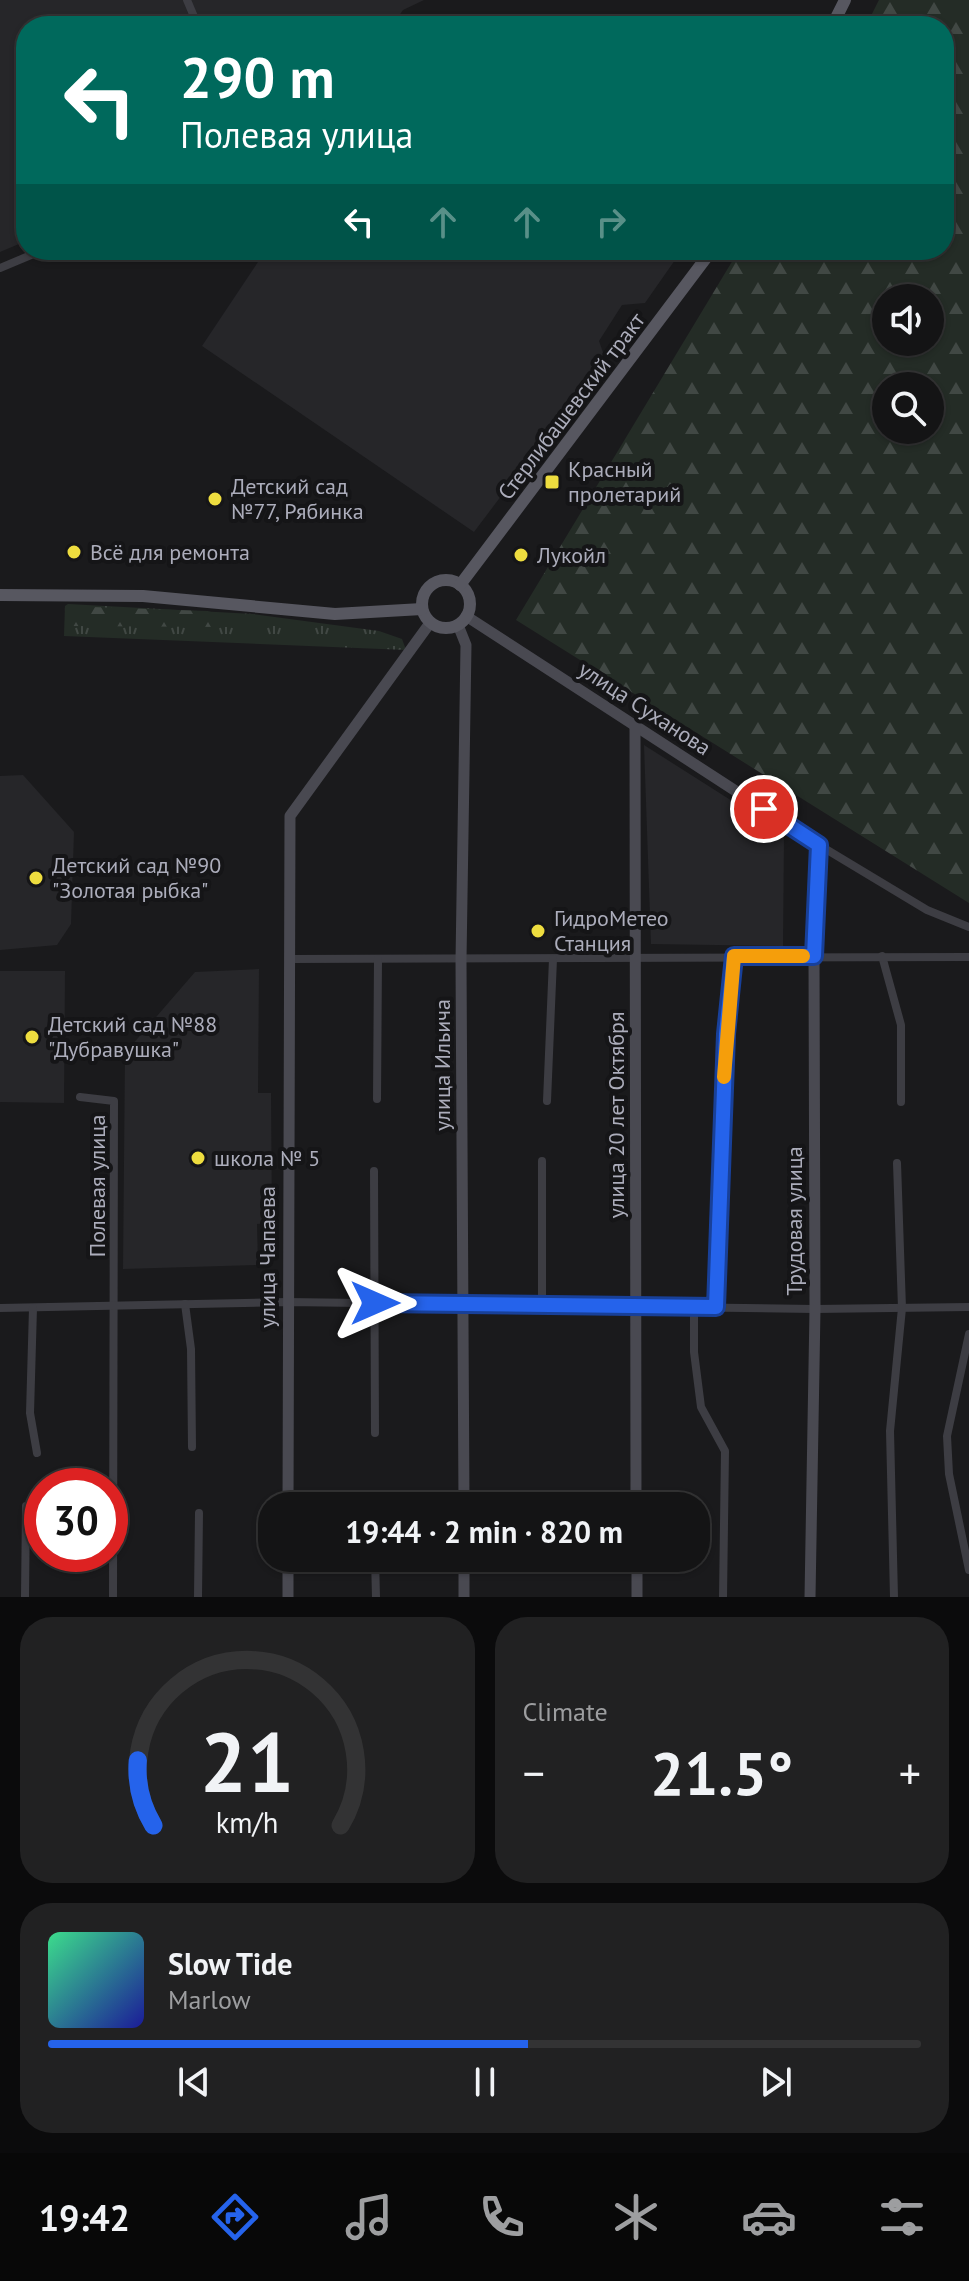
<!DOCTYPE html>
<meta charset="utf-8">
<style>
:root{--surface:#141415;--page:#212122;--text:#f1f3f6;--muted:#9d9ea0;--line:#333334;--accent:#2563eb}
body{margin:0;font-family:"PT Sans",sans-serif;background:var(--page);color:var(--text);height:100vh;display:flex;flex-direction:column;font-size:30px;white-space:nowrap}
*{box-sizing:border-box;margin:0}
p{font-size:26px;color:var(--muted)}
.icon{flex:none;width:44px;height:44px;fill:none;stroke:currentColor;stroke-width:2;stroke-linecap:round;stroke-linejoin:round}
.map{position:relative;height:1597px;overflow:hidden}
.side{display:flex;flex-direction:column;gap:20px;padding:20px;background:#0b0b0c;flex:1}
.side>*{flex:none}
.guide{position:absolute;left:16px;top:16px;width:938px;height:244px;border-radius:32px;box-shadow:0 2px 6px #0004,0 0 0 2px var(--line);background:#00695c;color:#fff;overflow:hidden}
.buttons{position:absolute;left:872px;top:284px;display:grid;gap:16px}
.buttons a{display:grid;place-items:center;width:72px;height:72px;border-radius:50%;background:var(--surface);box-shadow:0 2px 6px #0004,0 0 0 2px var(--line);font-size:40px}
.speed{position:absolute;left:24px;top:1468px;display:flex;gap:16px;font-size:40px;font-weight:700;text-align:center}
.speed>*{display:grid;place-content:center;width:104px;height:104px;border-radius:50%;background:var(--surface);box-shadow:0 2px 6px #0004,0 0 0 2px var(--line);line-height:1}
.speed .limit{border:12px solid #d22;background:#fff;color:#111}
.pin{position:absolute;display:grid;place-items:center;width:68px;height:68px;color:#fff;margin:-34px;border:4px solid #fff;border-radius:50%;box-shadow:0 2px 8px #0007}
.me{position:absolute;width:88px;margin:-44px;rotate:90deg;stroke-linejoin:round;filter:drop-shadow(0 0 6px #0008)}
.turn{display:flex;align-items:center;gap:28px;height:168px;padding:0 32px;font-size:36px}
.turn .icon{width:104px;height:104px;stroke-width:2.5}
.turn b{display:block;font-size:56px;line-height:68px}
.lanes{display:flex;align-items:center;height:76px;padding:0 32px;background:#0003;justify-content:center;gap:40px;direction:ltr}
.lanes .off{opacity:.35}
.big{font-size:60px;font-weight:700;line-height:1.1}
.side .card{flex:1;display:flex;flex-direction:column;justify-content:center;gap:12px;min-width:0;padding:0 28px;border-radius:32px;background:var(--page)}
.side .dial{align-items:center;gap:0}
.dial svg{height:208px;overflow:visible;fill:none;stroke:var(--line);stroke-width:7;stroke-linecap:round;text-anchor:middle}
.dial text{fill:var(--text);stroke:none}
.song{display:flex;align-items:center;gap:24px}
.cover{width:96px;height:96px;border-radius:12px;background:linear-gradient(135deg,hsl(150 70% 55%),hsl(240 70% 35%))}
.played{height:8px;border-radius:4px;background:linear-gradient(90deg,var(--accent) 55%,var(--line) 55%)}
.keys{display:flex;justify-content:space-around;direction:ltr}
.heat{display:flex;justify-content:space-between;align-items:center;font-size:44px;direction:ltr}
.side .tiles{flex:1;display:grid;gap:20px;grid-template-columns:1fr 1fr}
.card:last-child{grid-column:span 2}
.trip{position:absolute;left:258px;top:1492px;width:452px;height:80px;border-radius:32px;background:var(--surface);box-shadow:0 2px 6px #0004,0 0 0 2px var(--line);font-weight:700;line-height:80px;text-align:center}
.dock{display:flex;height:128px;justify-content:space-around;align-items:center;background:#080808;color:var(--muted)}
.dock .icon{width:56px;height:56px}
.dock .on{color:var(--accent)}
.dock b{font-size:36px;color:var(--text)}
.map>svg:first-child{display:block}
</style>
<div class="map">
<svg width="969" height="1597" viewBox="0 0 969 1597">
<defs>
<pattern id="grass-tufts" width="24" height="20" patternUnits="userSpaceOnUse" patternTransform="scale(2)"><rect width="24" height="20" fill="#242c26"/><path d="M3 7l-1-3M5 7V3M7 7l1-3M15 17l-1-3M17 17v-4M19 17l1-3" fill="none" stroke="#414844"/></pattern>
<pattern id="forest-firs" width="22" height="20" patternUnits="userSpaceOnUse" patternTransform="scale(2)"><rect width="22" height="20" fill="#242c26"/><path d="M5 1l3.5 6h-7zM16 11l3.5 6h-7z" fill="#414844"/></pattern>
</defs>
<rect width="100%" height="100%" fill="#1a1a1c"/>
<g fill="#262629">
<path d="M0 0H424L403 10 392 26H26V241L0 252Z"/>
<path d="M266 250H682L645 303 622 305 599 341 605 358 474 532 202 346Z"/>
<path d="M644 745 784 834 783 946 651 944Z"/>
<path d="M23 775 74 832 71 924 57 945 0 950V776Z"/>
<path d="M259 969 258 1093H271L272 1223 257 1224 258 1265 123 1269 125 1053 195 972Z"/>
<path d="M0 971H65L64 1103 0 1102Z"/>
</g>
<path fill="url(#grass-tufts)" d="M68 604 253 614 379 631 402 639 406 650 64 636 65 606Z"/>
<g fill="url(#forest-firs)" fill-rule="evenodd">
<path d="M879 0H969V903L516 620 739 250H944V26H866ZM886 298H930V342H886ZM886 386H930V430H886Z"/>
<path d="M91 607 207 611 228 616 231 622 227 627 70 626 72 613Z"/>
</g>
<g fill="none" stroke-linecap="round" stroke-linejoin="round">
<g stroke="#3d3d43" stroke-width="8">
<path d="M187 0 198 26"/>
<path d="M0 268 43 250"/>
<path d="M819 845 927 910 969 927"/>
<path d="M882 956 901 1025V1102"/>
<path d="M290 959 969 957"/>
<path d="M80 1097 114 1101 113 1597"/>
<path d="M377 1099 378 959"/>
<path d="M547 1101 553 959"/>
<path d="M374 1171 375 1433"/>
<path d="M185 1304 191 1349 192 1447"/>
<path d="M542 1304V1161"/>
<path d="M694 1306V1352L701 1407 725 1451 723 1597"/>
<path d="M716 1307 726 1034 734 956"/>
<path d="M0 1308 287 1302 815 1309 969 1307"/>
<path d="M33 1308 30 1413 37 1453"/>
<path d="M969 1334 947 1436 949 1474 969 1570"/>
<path d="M373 1494 374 1506"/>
<path d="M375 1558 376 1597"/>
<path d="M25 1597 26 1506"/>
<path d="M198 1597 199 1513"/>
<path d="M894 1597 890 1431 902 1308 897 1163"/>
</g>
<g stroke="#494951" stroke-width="11">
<path d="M466 616 819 845 814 956 815 1309 810 1597"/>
<path d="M458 625 466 645 461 960 464 1506"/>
<path d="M635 725 636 1506"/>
<path d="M288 1506 290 816 430 623"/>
<path d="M288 1558V1597"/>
<path d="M637 1558V1597"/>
<path d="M464 1597V1558"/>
</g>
<g stroke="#575760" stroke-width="12">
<path d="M832 26 845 0"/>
<circle cx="446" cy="604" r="24"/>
<path d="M460 585 712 250"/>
<path d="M0 595 143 596 335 614 422 609"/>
</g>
</g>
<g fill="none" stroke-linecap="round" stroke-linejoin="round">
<g stroke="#184099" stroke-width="20">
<path id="route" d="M375 1303 716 1307 726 1034 734 956H814L819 845 764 809"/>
</g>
<use href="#route" stroke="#2563eb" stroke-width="14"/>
<path stroke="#f59e0b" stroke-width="14" d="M724 1077 734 956H803"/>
</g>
<g fill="#eedd3f" stroke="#151517" stroke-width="3">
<rect x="544" y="474" width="16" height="16" rx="4"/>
<circle cx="215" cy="499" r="8"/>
<circle cx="74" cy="552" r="8"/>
<circle cx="521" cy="555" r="8"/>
<circle cx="36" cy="878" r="8"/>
<circle cx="538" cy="931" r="8"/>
<circle cx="32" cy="1037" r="8"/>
<circle cx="198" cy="1158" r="8"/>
</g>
<g text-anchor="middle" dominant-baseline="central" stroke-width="8" stroke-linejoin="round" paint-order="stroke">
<g font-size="22" fill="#acadbb" stroke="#151517">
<text transform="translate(571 406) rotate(-53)">Стерлибашевский тракт</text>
<text transform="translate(645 708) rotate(33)">улица Суханова</text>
<text transform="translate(442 1065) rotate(-90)">улица Ильича</text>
<text transform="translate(616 1115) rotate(-90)">улица 20 лет Октября</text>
<text transform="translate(97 1186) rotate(-90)">Полевая улица</text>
<text transform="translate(794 1221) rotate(-90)">Трудовая улица</text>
<text transform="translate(267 1257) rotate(-90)">улица Чапаева</text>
</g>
<g font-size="22" fill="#acadbb" stroke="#151517" text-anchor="start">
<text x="568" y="469">Красный<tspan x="568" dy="25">пролетарий</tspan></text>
<text x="231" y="486">Детский сад<tspan x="231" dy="25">№77, Рябинка</tspan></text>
<text x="90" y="552">Всё для ремонта</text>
<text x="537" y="555">Лукойл</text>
<text x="52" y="865">Детский сад №90<tspan x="52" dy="25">"Золотая рыбка"</tspan></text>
<text x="554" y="918">ГидроМетео<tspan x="554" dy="25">Станция</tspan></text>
<text x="48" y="1024">Детский сад №88<tspan x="48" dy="25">"Дубравушка"</tspan></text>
<text x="214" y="1158">школа № 5</text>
</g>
</g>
</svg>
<div class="buttons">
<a><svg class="icon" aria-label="sound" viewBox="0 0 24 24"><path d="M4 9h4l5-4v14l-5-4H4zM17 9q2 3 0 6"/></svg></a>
<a><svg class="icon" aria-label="search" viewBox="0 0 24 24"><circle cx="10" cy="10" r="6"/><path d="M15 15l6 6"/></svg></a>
</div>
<div class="speed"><div class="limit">30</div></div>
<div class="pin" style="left:764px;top:809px;background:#d93025"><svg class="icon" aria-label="arrive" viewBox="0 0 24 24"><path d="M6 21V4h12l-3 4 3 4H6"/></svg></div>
<svg class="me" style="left:375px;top:1303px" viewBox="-20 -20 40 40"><path d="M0-17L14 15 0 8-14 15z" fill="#2563eb" stroke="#fff" stroke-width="4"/></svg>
<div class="trip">19:44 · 2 min · 820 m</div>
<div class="guide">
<div class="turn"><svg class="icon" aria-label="left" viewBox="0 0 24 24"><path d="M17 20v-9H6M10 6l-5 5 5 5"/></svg><div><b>290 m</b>Полевая улица</div></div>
<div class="lanes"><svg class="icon" aria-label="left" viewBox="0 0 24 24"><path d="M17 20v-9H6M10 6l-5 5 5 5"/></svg><svg class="icon off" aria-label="ahead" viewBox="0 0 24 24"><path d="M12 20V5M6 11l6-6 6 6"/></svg><svg class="icon off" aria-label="ahead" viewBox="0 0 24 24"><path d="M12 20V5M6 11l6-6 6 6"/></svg><svg class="icon off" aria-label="right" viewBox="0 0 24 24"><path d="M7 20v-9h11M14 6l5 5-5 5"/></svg></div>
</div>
</div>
<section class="side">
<div class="tiles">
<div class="card dial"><svg viewBox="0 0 100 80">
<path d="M14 69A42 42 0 1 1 86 69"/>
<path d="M14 69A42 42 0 0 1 8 44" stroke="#2563eb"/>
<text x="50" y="56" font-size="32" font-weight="700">21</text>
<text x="50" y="72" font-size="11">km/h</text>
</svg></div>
<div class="card"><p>Climate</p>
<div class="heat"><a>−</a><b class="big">21.5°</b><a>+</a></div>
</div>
<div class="card">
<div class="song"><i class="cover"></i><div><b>Slow Tide</b><p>Marlow</p></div></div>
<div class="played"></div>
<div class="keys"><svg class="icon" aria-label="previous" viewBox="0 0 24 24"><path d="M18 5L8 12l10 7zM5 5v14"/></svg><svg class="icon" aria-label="pause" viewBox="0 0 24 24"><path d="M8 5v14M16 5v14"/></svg><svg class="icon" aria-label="next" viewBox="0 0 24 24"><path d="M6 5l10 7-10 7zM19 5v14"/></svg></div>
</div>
</div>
</section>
<nav class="dock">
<b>19:42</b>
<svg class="icon on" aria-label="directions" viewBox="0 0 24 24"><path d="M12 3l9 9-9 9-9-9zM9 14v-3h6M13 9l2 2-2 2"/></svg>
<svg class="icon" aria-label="music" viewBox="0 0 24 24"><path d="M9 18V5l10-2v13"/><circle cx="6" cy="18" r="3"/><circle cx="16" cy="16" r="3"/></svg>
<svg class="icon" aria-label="phone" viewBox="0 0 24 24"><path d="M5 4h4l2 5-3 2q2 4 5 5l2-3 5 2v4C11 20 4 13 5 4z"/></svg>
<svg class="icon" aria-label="climate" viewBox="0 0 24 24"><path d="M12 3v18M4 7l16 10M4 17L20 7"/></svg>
<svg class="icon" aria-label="car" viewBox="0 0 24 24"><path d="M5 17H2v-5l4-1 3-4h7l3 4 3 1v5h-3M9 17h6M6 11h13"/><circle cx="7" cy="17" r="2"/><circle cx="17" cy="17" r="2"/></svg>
<svg class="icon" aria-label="filters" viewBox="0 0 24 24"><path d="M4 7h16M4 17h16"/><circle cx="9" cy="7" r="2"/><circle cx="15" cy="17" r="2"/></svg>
</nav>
